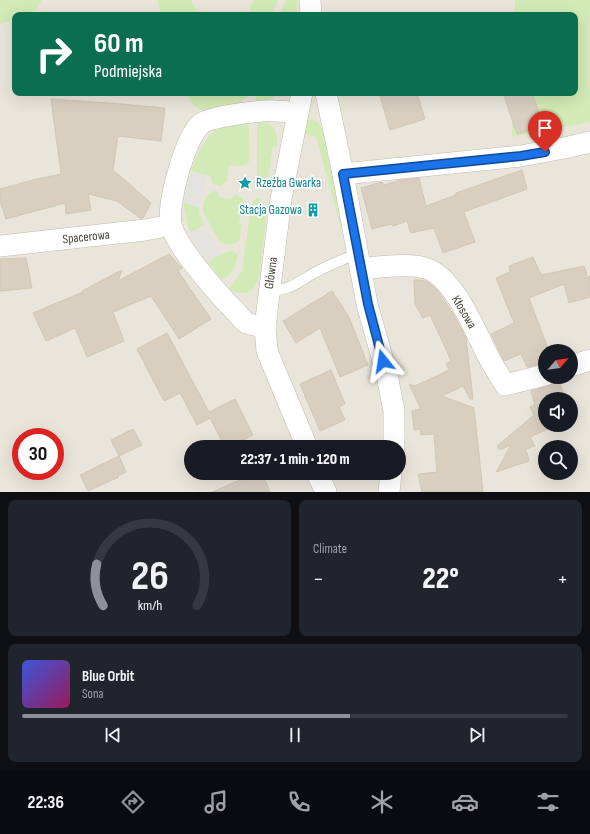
<!DOCTYPE html>
<meta charset="utf-8">
<style>
:root{--surface:#171b24;--page:#20242c;--text:#f1f3f6;--muted:#9ea1a6;--line:#363941;--accent:#8c9099}
body{margin:0;font-family:"Sofia Sans Condensed",sans-serif;background:var(--page);color:var(--text);height:100vh;display:flex;flex-direction:column;font-size:15px;white-space:nowrap}
*{box-sizing:border-box;margin:0}
p{font-size:13px;color:var(--muted)}
.icon{flex:none;width:22px;height:22px;fill:none;stroke:currentColor;stroke-width:2;stroke-linecap:round;stroke-linejoin:round}
.map{position:relative;height:492px;overflow:hidden}
.panel{display:flex;flex-direction:column;gap:8px;padding:8px;background:#0d0f14;flex:1}
.panel>*{flex:none}
.banner{position:absolute;left:12px;top:12px;width:566px;height:84px;border-radius:8px;box-shadow:0 4px 16px #0002;background:#0b6e4f;color:#fff;overflow:hidden}
.needle{width:26px;rotate:62deg}
.fabs{position:absolute;left:538px;top:344px;display:grid;gap:8px}
.fabs a{display:grid;place-items:center;width:40px;height:40px;border-radius:50%;background:var(--surface);box-shadow:0 4px 16px #0002;font-size:20px}
.speed{position:absolute;left:12px;top:428px;display:flex;gap:8px;font-size:20px;font-weight:700;text-align:center}
.speed>*{display:grid;place-content:center;width:52px;height:52px;border-radius:50%;background:var(--surface);box-shadow:0 4px 16px #0002;line-height:1}
.speed .limit{border:6px solid #d22;background:#fff;color:#111}
.pin{position:absolute;display:grid;place-items:center;width:34px;height:34px;color:#fff;margin:-41px -17px;border-radius:50% 50% 50% 0;rotate:-45deg;box-shadow:0 0 4px #0007}
.pin .icon{rotate:45deg}
.me{position:absolute;width:44px;margin:-22px;rotate:345deg;stroke-linejoin:round;filter:drop-shadow(0 0 3px #0008)}
.turn{display:flex;align-items:center;gap:14px;height:84px;padding:0 16px;font-size:18px}
.turn .icon{width:52px;height:52px;stroke-width:2.5}
.turn b{display:block;font-size:28px;line-height:34px}
.big{font-size:30px;font-weight:800;line-height:1.1}
.panel .card{flex:1;display:flex;flex-direction:column;justify-content:center;gap:6px;min-width:0;padding:0 14px;border-radius:8px;background:var(--page)}
.panel .dial{align-items:center;gap:0}
.dial svg{height:104px;overflow:visible;fill:none;stroke:var(--line);stroke-width:7;stroke-linecap:round;text-anchor:middle}
.dial text{fill:var(--text);stroke:none}
.song{display:flex;align-items:center;gap:12px}
.cover{width:48px;height:48px;border-radius:6px;background:linear-gradient(135deg,hsl(230 70% 55%),hsl(330 70% 35%))}
.played{height:4px;border-radius:2px;background:linear-gradient(90deg,var(--accent) 60%,var(--line) 60%)}
.keys{display:flex;justify-content:space-around;direction:ltr}
.heat{display:flex;justify-content:space-between;align-items:center;font-size:22px;direction:ltr}
.panel .tiles{flex:1;display:grid;gap:8px;grid-template-columns:1fr 1fr}
.card:last-child{grid-column:span 2}
.trip{position:absolute;left:184px;top:440px;width:222px;height:40px;border-radius:20px;background:var(--surface);box-shadow:0 4px 16px #0002;font-weight:800;line-height:40px;text-align:center}
.menu{display:flex;height:64px;justify-content:space-around;align-items:center;background:#090b0e;color:var(--muted)}
.menu .icon{width:28px;height:28px}
.menu .active{color:var(--accent)}
.menu b{font-size:18px;color:var(--text)}
.map>svg:first-child{display:block}
</style>
<div class="map">
<svg width="590" height="492" viewBox="0 0 590 492">
<rect width="100%" height="100%" fill="#f6f3ec"/>
<path fill="#eae5da" fill-rule="evenodd" d="M0 0H590V492H0ZM15 15H575V93H15ZM545 351H571V377H545ZM545 399H571V425H545ZM21 437H55V471H21ZM191 447H399V473H191ZM545 447H571V473H545Z"/>
<g fill="#d2eab5">
<path d="M0 0H42L33 14 15 15V19L0 24Z"/>
<path d="M157 0H191L199 15H162Z"/>
<path d="M254 0H278L272 15H252L250 7Z"/>
<path d="M286 0H297L298 15H280Z"/>
<path d="M515 0H590V122L512 137 513 93H575V15H515Z"/>
<path d="M188 93H248V97L242 100V106L201 110C192 106 190 101 188 93Z"/>
<path d="M255 93H280L268 101 257 104Z"/>
<path d="M310 119 316 121 322 128 349 244 346 246 316 137 301 133 305 122Z"/>
<path d="M259 120C275 123 278 132 277 147L273 146 267 186 259 184 257 179V127Z"/>
<path d="M244 121 249 126 250 160C244 168 238 166 229 165L227 181 220 186 212 183 211 176 191 171C197 155 206 133 223 126 229 123 238 122 244 121Z"/>
<path d="M214 191 218 192V197L232 199 234 194 243 199 244 208H241L239 224 242 225 239 241C233 246 226 245 220 242L203 212C203 204 204 194 214 191Z"/>
<path d="M259 198 261 199 260 211 267 212 259 276C254 293 245 297 229 289L242 271 251 205 254 200Z"/>
<path d="M183 203 199 207V213L204 225 190 233Z"/>
<path d="M232 251 238 254C236 266 233 274 222 280L208 262 221 254Z"/>
</g>
<g fill="#e5e3e0">
<path d="M191 171 207 175 199 207 183 203Z"/>
<path d="M204 225 221 254 208 262 190 233Z"/>
</g>
<g fill="#d8cfc1" stroke="#d3c7b4">
<path d="M379 93H417L425 119 390 130Z"/>
<path d="M503 93H532L544 126 517 134Z"/>
<path d="M51 99 110 103 165 108 161 141 118 136 113 170 151 203 143 218H140L117 201 88 194 91 210 66 214 65 203 6 219 0 201V189L37 179 61 174Z"/>
<path d="M522 170 527 189 464 212 475 242 443 253 434 228 411 233 407 221 393 226 391 224 372 229 361 188 382 182 384 185 400 180 419 178 426 206 456 195V193Z"/>
<path d="M169 254 182 268 178 271 211 319 179 339 151 296 113 312 124 341 87 357 75 328 46 341 33 313 83 292 82 291 122 270 118 281Z"/>
<path d="M533 257 541 275 584 266 587 275 584 276 585 278 590 276V297L569 303 564 284 529 298 549 351H545V363L527 367 521 354 504 361 491 334 514 323 496 278 510 272 509 266Z"/>
<path d="M26 258 32 288 0 291V259Z"/>
<path d="M414 280H423L429 283 437 290 452 312 466 338 473 399H470L463 386 442 396 474 408 483 492H422L418 474 437 472 434 434 421 435 420 429 414 430 412 411 421 409 409 384 415 386 449 370 446 364 451 360 430 315 423 318 415 304Z"/>
<path d="M332 291 349 317 368 365 340 377 320 328 296 343 283 321Z"/>
<path d="M167 333 209 412 235 399 253 435 230 447H225L210 418 197 425 180 393 164 401 137 349Z"/>
<path d="M331 370 345 404 339 407 345 420 320 431 300 384Z"/>
<path d="M557 377 566 399H545V425H556L530 437 535 446 526 449 529 461 496 472 511 445 500 450 497 446 534 415 530 407 535 405 531 391 548 386 554 383Z"/>
<path d="M133 429 142 445 119 456 111 440Z"/>
<path d="M119 456 126 472 118 476 119 477 88 491 80 475Z"/>
<path d="M256 473H262L270 492H212Z"/>
</g>
<g fill="none" stroke-linecap="round" stroke-linejoin="round">
<g stroke="#c2bbae" stroke-width="11">
<path id="lane" d="M269 290C290 292 300 280 318 271 331 264 345 259 358 253"/>
</g>
<g stroke="#c2bbae" stroke-width="22">
<g id="street">
<path d="M310 0 311 15"/>
<path d="M302 93 281 199 265 327 267 351 307 447"/>
<path d="M326 93 343 174 367 304 387 375 394 411V447"/>
<path d="M343 174 521 156 569 147 590 142"/>
<path d="M0 246 145 230 171 225"/>
<path d="M360 269C377 267 410 263 425 268 454 276 475 331 488 356 493 366 500 376 505 385L545 375"/>
<path d="M265 327C259 326 252 325 247 323 243 321 239 315 236 312 220 296 175 246 171 224 167 204 185 137 201 124 211 116 262 110 276 111 283 111 290 112 297 113"/>
<path d="M571 366 590 360"/>
<path d="M317 473 326 492"/>
<path d="M389 492 391 473"/>
</g>
</g>
<use href="#lane" stroke="#fff" stroke-width="10"/>
<use href="#street" stroke="#fff" stroke-width="21"/>
</g>
<g fill="none" stroke-linecap="round" stroke-linejoin="round">
<g stroke="#114b97" stroke-width="10">
<path id="route" d="M383 361 368 304 343 174 521 156 545 152"/>
</g>
<use href="#route" stroke="#1a73e8" stroke-width="7"/>
</g>
<defs>
<g id="sight-bare" transform="scale(1.08)"><path d="M0-6L1.8-2.2L6-1.7L2.9 1.2L3.7 5.4L0 3.3L-3.7 5.4L-2.9 1.2L-6-1.7L-1.8-2.2Z" fill="#0f9aa8" stroke="#fff" stroke-width="2.5" paint-order="stroke"/></g>
<g id="building-bare" transform="scale(1.08)"><path d="M-4-6H4V6H1V3H-1V6H-4ZM-2.5-4.3h1.7v1.8h-1.7ZM.8-4.3h1.7v1.8H.8ZM-2.5-1h1.7V.8h-1.7ZM.8-1h1.7V.8H.8Z" fill="#0f9aa8" stroke="#fff" stroke-width="2.5" paint-order="stroke"/></g>
</defs>
<g fill-rule="evenodd">
<use href="#sight-bare" x="245" y="183"/>
<use href="#building-bare" x="313" y="210"/>
</g>
<g text-anchor="middle" dominant-baseline="central" stroke-width="3.5" stroke-linejoin="round" paint-order="stroke">
<g font-size="13" fill="#0d838f" stroke="#fff" text-anchor="start">
<text x="256" y="183">Rzeźba Gwarka</text>
<text x="302" y="210" text-anchor="end">Stacja Gazowa</text>
</g>
<g font-size="13" fill="#4b4439" stroke="#fff">
<text transform="translate(86 237) rotate(-6)">Spacerowa</text>
<text transform="translate(271 273) rotate(-82)">Główna</text>
<text transform="translate(464 312) rotate(59)">Kłosowa</text>
</g>
</g>
</svg>
<div class="fabs">
<a><svg class="needle" viewBox="-14 -14 28 28"><path d="M0-13l5 13h-10z" fill="#e53935"/><path d="M0 13l5-13h-10z" fill="#9ea1a6"/></svg></a>
<a><svg class="icon" aria-label="sound" viewBox="0 0 24 24"><path d="M4 9h4l5-4v14l-5-4H4zM17 9q2 3 0 6"/></svg></a>
<a><svg class="icon" aria-label="search" viewBox="0 0 24 24"><circle cx="10" cy="10" r="6"/><path d="M15 15l6 6"/></svg></a>
</div>
<div class="speed"><div class="limit">30</div></div>
<div class="pin" style="left:545px;top:152px;background:#d93025"><svg class="icon" aria-label="arrive" viewBox="0 0 24 24"><path d="M6 21V4h12l-3 4 3 4H6"/></svg></div>
<svg class="me" style="left:383px;top:361px" viewBox="-20 -20 40 40"><path d="M0-17L14 15 0 8-14 15z" fill="#1a73e8" stroke="#fff" stroke-width="4"/></svg>
<div class="trip">22:37 · 1 min · 120 m</div>
<div class="banner">
<div class="turn"><svg class="icon" aria-label="right" viewBox="0 0 24 24"><path d="M7 20v-9h11M14 6l5 5-5 5"/></svg><div><b>60 m</b>Podmiejska</div></div>
</div>
</div>
<section class="panel">
<div class="tiles">
<div class="card dial"><svg viewBox="0 0 100 80">
<path d="M14 69A42 42 0 1 1 86 69"/>
<path d="M14 69A42 42 0 0 1 9 37" stroke="#8c9099"/>
<text x="50" y="56" font-size="32" font-weight="700">26</text>
<text x="50" y="72" font-size="11">km/h</text>
</svg></div>
<div class="card"><p>Climate</p>
<div class="heat"><a>−</a><b class="big">22°</b><a>+</a></div>
</div>
<div class="card">
<div class="song"><i class="cover"></i><div><b>Blue Orbit</b><p>Sona</p></div></div>
<div class="played"></div>
<div class="keys"><svg class="icon" aria-label="previous" viewBox="0 0 24 24"><path d="M18 5L8 12l10 7zM5 5v14"/></svg><svg class="icon" aria-label="pause" viewBox="0 0 24 24"><path d="M8 5v14M16 5v14"/></svg><svg class="icon" aria-label="next" viewBox="0 0 24 24"><path d="M6 5l10 7-10 7zM19 5v14"/></svg></div>
</div>
</div>
</section>
<nav class="menu">
<b>22:36</b>
<svg class="icon active" aria-label="directions" viewBox="0 0 24 24"><path d="M12 3l9 9-9 9-9-9zM9 14v-3h6M13 9l2 2-2 2"/></svg>
<svg class="icon" aria-label="music" viewBox="0 0 24 24"><path d="M9 18V5l10-2v13"/><circle cx="6" cy="18" r="3"/><circle cx="16" cy="16" r="3"/></svg>
<svg class="icon" aria-label="phone" viewBox="0 0 24 24"><path d="M5 4h4l2 5-3 2q2 4 5 5l2-3 5 2v4C11 20 4 13 5 4z"/></svg>
<svg class="icon" aria-label="climate" viewBox="0 0 24 24"><path d="M12 3v18M4 7l16 10M4 17L20 7"/></svg>
<svg class="icon" aria-label="car" viewBox="0 0 24 24"><path d="M5 17H2v-5l4-1 3-4h7l3 4 3 1v5h-3M9 17h6M6 11h13"/><circle cx="7" cy="17" r="2"/><circle cx="17" cy="17" r="2"/></svg>
<svg class="icon" aria-label="filters" viewBox="0 0 24 24"><path d="M4 7h16M4 17h16"/><circle cx="9" cy="7" r="2"/><circle cx="15" cy="17" r="2"/></svg>
</nav>
